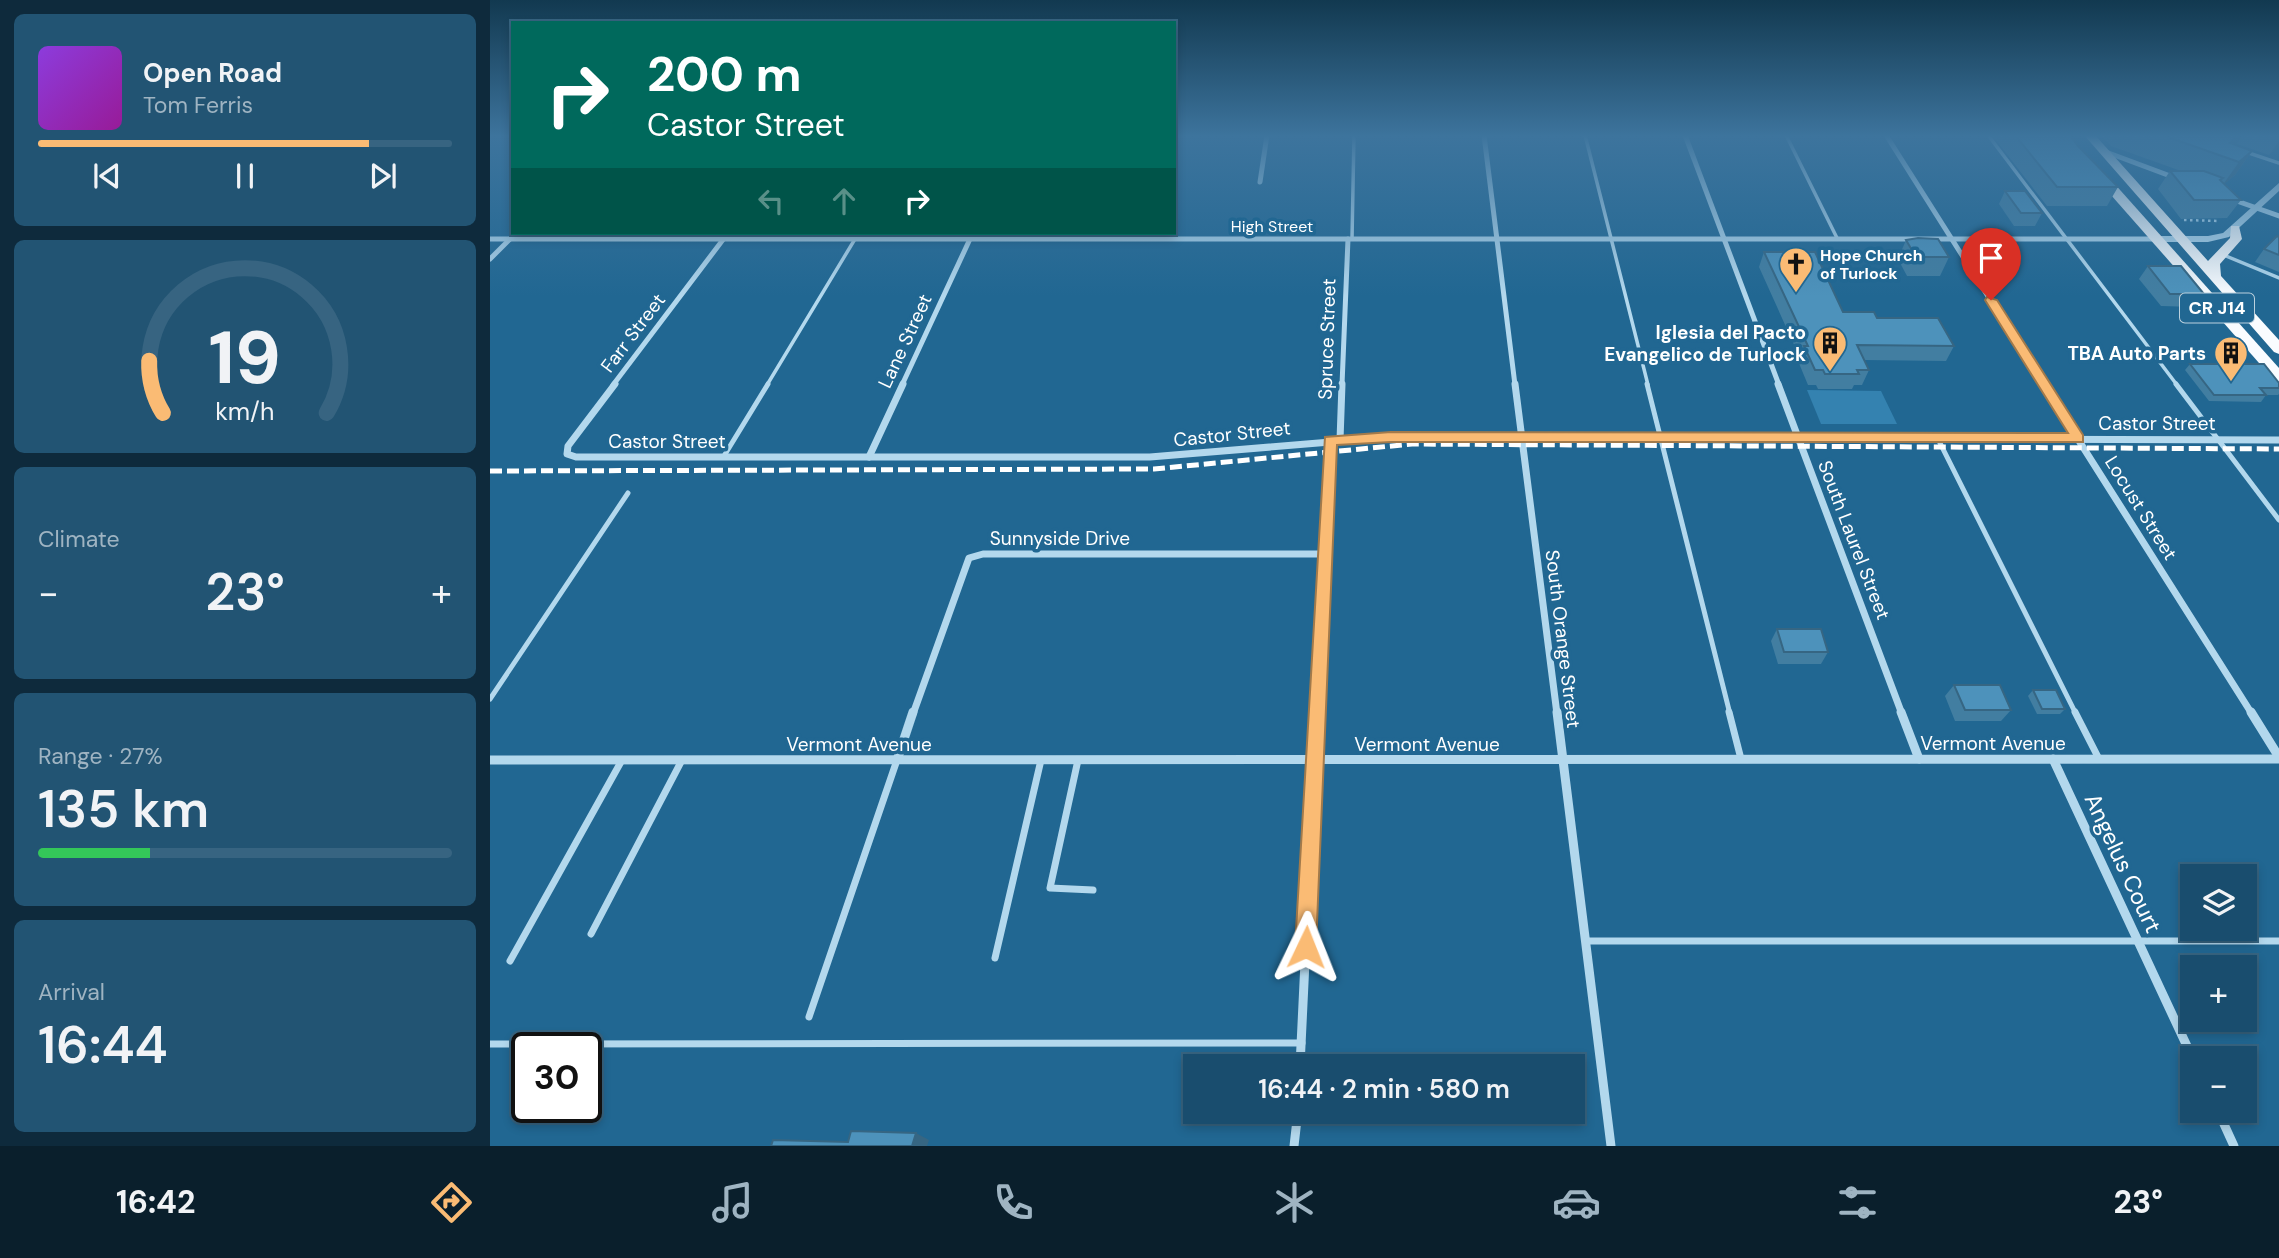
<!DOCTYPE html>
<meta charset="utf-8">
<style>
:root{--surface:#194d6e;--page:#225473;--text:#f1f3f6;--muted:#9fb4c2;--line:#376481;--accent:#fabb74}
body{margin:0;font-family:"DM Sans",sans-serif;background:var(--page);color:var(--text);height:100vh;display:flex;flex-direction:column;font-size:26px;white-space:nowrap}
*{box-sizing:border-box;margin:0}
p{font-size:23px;color:var(--muted)}
.icon{flex:none;width:38px;height:38px;fill:none;stroke:currentColor;stroke-width:2;stroke-linecap:round;stroke-linejoin:round}
.map{position:relative;flex:1;overflow:hidden}
.side{display:flex;flex-direction:column;gap:14px;padding:14px;background:#0e2a3c;width:490px}
.side>*{flex:none}
.top-card{position:absolute;left:21px;top:21px;width:665px;height:214px;border-radius:0px;box-shadow:0 4px 10px #0003,0 0 0 2px var(--line);background:#00695c;color:#fff;overflow:hidden}
.buttons{position:absolute;left:1690px;top:864px;display:grid;gap:14px}
.buttons a{display:grid;place-items:center;width:77px;height:77px;border-radius:0px;background:var(--surface);box-shadow:0 4px 10px #0003,0 0 0 2px var(--line);font-size:35px}
.speed{position:absolute;left:21px;top:1032px;display:flex;gap:14px;font-size:35px;font-weight:700;text-align:center}
.speed>*{display:grid;place-content:center;width:91px;height:91px;border-radius:50%;background:var(--surface);box-shadow:0 4px 10px #0003,0 0 0 2px var(--line);line-height:1}
.speed .limit{border:4px solid #111;border-radius:10px;background:#fff;color:#111}
.pin{position:absolute;display:grid;place-items:center;width:60px;height:60px;color:#fff;margin:-72px -30px;border-radius:50% 50% 50% 0;rotate:-45deg;box-shadow:0 0 7px #0007}
.pin .icon{rotate:45deg}
.me{position:absolute;width:77px;margin:-38px;rotate:2deg;stroke-linejoin:round;filter:drop-shadow(0 0 5px #0008)}
.turn{display:flex;align-items:center;gap:24px;height:147px;padding:0 21px;font-size:32px}
.turn .icon{width:91px;height:91px;stroke-width:2.5}
.turn b{display:block;font-size:49px;line-height:60px}
.lanes{display:flex;align-items:center;height:66px;padding:0 21px;background:#0003;justify-content:center;gap:35px;direction:ltr}
.lanes .off{opacity:.35}
.big{font-size:52px;font-weight:600;line-height:1.1}
.side .card{flex:1;display:flex;flex-direction:column;justify-content:center;gap:10px;min-width:0;padding:0 24px;border-radius:10px;background:var(--page)}
.side .dial{align-items:center;gap:0}
.dial svg{height:182px;overflow:visible;fill:none;stroke:var(--line);stroke-width:7;stroke-linecap:round;text-anchor:middle}
.dial text{fill:var(--text);stroke:none}
.song{display:flex;align-items:center;gap:21px}
.cover{width:84px;height:84px;border-radius:10px;background:linear-gradient(135deg,hsl(270 70% 55%),hsl(300 70% 35%))}
.played{height:7px;border-radius:4px;background:linear-gradient(90deg,var(--accent) 80%,var(--line) 80%)}
.keys{display:flex;justify-content:space-around;direction:ltr}
.heat{display:flex;justify-content:space-between;align-items:center;font-size:38px;direction:ltr}
.charge{height:10px;border-radius:5px;background:linear-gradient(90deg,#34c759 27%,var(--line) 0)}
.trip{position:absolute;left:693px;top:1054px;width:402px;height:70px;border-radius:0px;background:var(--surface);box-shadow:0 4px 10px #0003,0 0 0 2px var(--line);font-weight:600;line-height:70px;text-align:center}
.dock{display:flex;height:112px;justify-content:space-around;align-items:center;background:#0a1f2c;color:var(--muted)}
.dock .icon{width:49px;height:49px}
.dock .current{color:var(--accent)}
.dock b{font-size:32px;color:var(--text)}
main{display:flex;flex:1;min-height:0}
.map>svg:first-child{display:block}
</style>
<main>
<section class="side">
<div class="card">
<div class="song"><i class="cover"></i><div><b>Open Road</b><p>Tom Ferris</p></div></div>
<div class="played"></div>
<div class="keys"><svg class="icon" aria-label="previous" viewBox="0 0 24 24"><path d="M18 5L8 12l10 7zM5 5v14"/></svg><svg class="icon" aria-label="pause" viewBox="0 0 24 24"><path d="M8 5v14M16 5v14"/></svg><svg class="icon" aria-label="next" viewBox="0 0 24 24"><path d="M6 5l10 7-10 7zM19 5v14"/></svg></div>
</div>
<div class="card dial"><svg viewBox="0 0 100 80">
<path d="M14 69A42 42 0 1 1 86 69"/>
<path d="M14 69A42 42 0 0 1 8 46" stroke="#fabb74"/>
<text x="50" y="56" font-size="32" font-weight="700">19</text>
<text x="50" y="72" font-size="11">km/h</text>
</svg></div>
<div class="card"><p>Climate</p>
<div class="heat"><a>−</a><b class="big">23°</b><a>+</a></div>
</div>
<div class="card"><p>Range · 27%</p><b class="big">135 km</b><div class="charge"></div></div>
<div class="card"><p>Arrival</p><b class="big">16:44</b></div>
</section>
<div class="map">
<svg width="1789" height="1146" viewBox="0 0 1789 1146">
<rect width="100%" height="100%" fill="#216792"/>
<path fill="#3482b0" d="M1317 390 1391 391 1407 424H1331Z"/>
<g fill="none" stroke-linecap="round" stroke-linejoin="round">
<path stroke="#b3d8ed" stroke-width="2.5" stroke-dasharray="2.5 3.5" stroke-linecap="butt" d="M1694 220 1729 221"/>
<g stroke="#b3d8ed" stroke-width="3.5">
<path d="M1095 135 1158 385"/>
<path d="M1296 135 1347 238"/>
<path d="M1498 135 1687 385"/>
<path d="M1756 152 1789 163"/>
<path d="M862 239 864 135"/>
<path d="M1731 254 1789 278"/>
<path d="M277 385 365 239"/>
</g>
<g stroke="#b3d8ed" stroke-width="5">
<path d="M1157 384 1240 714"/>
<path d="M1686 384 1789 520"/>
<path d="M1448 439 1586 714"/>
<path d="M234 456 278 384"/>
<path d="M0 699 138 493"/>
</g>
<g stroke="#b3d8ed" stroke-width="7">
<path d="M1239 712 1251 759"/>
<path d="M1585 712 1609 759"/>
<path d="M588 760 560 888 603 890"/>
<path d="M101 934 192 760"/>
<path d="M1096 941H1789"/>
<path d="M505 958 551 760"/>
<path d="M20 961 132 760"/>
<path d="M319 1017 407 760"/>
<path d="M0 1044 812 1043"/>
</g>
<g stroke="#b3d8ed" stroke-width="5">
<path d="M994 135 1025 385"/>
<path d="M1195 135 1289 385"/>
<path d="M1396 135 1554 385"/>
<path d="M1616 152 1683 177"/>
<path d="M770 182 777 135"/>
<path d="M1744 200 1789 216"/>
<path d="M0 239H1665"/>
<path d="M0 259 26 233"/>
<path d="M123 385 238 233"/>
<path d="M412 385 480 239"/>
<path d="M852 385 858 239"/>
</g>
<g stroke="#b3d8ed" stroke-width="7">
<path d="M125 384 78 446 77 454 86 457H660L901 437 1789 440"/>
<path d="M1025 384 1067 714"/>
<path d="M1288 384 1412 714"/>
<path d="M1553 384 1762 714"/>
<path d="M850 440 852 384"/>
<path d="M379 457 413 384"/>
<path d="M423 714 479 558 493 554H834"/>
<path d="M827 714 840 441"/>
</g>
<g stroke="#b3d8ed" stroke-width="9">
<path d="M1067 712 1121 1146"/>
<path d="M1411 712 1429 759"/>
<path d="M1761 712 1789 757"/>
<path d="M1563 759 1703 1059"/>
<path d="M0 760 1789 759"/>
<path d="M407 760 423 712"/>
<path d="M810 1066 827 712"/>
<path d="M1728 1111 1744 1146"/>
<path d="M804 1146 808 1111"/>
</g>
<path fill="#b3d8ed" fill-rule="evenodd" d="M1789 183V191L1739 237 1718 242H1665L1661 239 1665 236H1718L1733 233Z"/>
<g fill="#f9fcff" fill-rule="evenodd">
<path d="M1594 135H1605L1718 261 1740 238 1741 226H1749L1752 239 1730 264 1731 276 1789 340V354L1784 352Z"/>
<path d="M1606 172H1614L1789 368V382L1784 380 1606 178Z"/>
</g>
<path stroke="#fff" stroke-width="5" stroke-dasharray="12 5" stroke-linecap="butt" d="M0 471 664 469 922 444 1789 449"/>
</g>
<g fill="#427ea1">
<path d="M1502 135H1580L1588 146 1628 187 1617 206H1557Z"/>
<path d="M1611 135H1789V146L1779 155 1747 144 1746 145 1762 151 1745 175 1734 184 1751 200 1737 218 1691 219 1668 189 1680 171H1691L1621 146Z"/>
<path d="M1515 191 1552 213 1545 226H1524L1509 204Z"/>
<path d="M1789 237V272L1765 262 1774 249Z"/>
<path d="M1416 240 1459 257 1450 276H1417L1408 259Z"/>
<path d="M1274 252 1353 312 1387 318 1464 346 1456 361 1374 360 1379 370 1372 385H1364L1362 389H1328L1326 385H1318L1308 361 1310 358 1269 267Z"/>
<path d="M1658 266 1714 294 1705 307 1671 306 1649 279Z"/>
<path d="M1700 364 1789 383V394L1788 395H1776L1771 402 1719 401 1695 370Z"/>
<path d="M1287 629 1338 652 1331 664H1288L1281 641Z"/>
<path d="M1464 685 1521 710 1511 721H1465L1455 696Z"/>
<path d="M1543 690 1575 709 1570 714H1547L1538 696Z"/>
</g>
<g fill="#366683">
<path d="M1749 135H1753L1742 151 1740 143Z"/>
<path d="M1789 141V146L1779 155Z"/>
<path d="M1762 151 1745 175 1732 186 1749 162Z"/>
<path d="M426 1133 439 1140 437 1146H422Z"/>
</g>
<g fill="#4d92bb" stroke="#366683" stroke-width="2">
<path d="M1525 135H1580L1588 146 1628 187H1567Z"/>
<path d="M1672 135H1749L1740 143 1762 151 1749 162Z"/>
<path d="M1680 171H1714L1733 178 1730 180 1751 200H1704Z"/>
<path d="M1515 191H1535L1552 213H1531Z"/>
<path d="M1787 236 1789 237V255L1774 249Z"/>
<path d="M1428 238 1448 239 1459 257H1426L1416 240Z"/>
<path d="M1274 252H1325L1353 312H1384L1387 318H1448L1464 346 1367 345 1379 370H1367L1369 374H1335L1333 370H1325L1314 346H1318Z"/>
<path d="M1658 266H1691L1714 294H1680Z"/>
<path d="M1700 364H1774L1789 383V388H1770L1776 395H1724Z"/>
<path d="M1287 629H1331L1338 652H1294Z"/>
<path d="M1464 685H1510L1521 710H1475Z"/>
<path d="M1543 690H1566L1575 709H1552Z"/>
<path d="M361 1131 426 1133 422 1146H281L283 1140 358 1142Z"/>
</g>
<linearGradient id="sky" x2="0" y2="1"><stop stop-color="#123950"/><stop offset="0.46" stop-color="#3d749d"/><stop offset="1" stop-color="#3d749d" stop-opacity="0"/></linearGradient>
<rect width="1789" height="296" fill="url(#sky)"/>
<path fill="#fabb74" stroke="#a27a4b" stroke-width="2" d="M1497 297 1507 300 1593 435V442H901L847 445 826 947 823 954 816 957 808 954 805 947 835 437 901 432 1578 433 1495 300Z"/>
<defs>
<g id="church-pin" transform="scale(1.75)"><path d="M0 17L-7.5 6A9.5 9.5 0 1 1 7.5 6Z" fill="#fabb74" stroke="#216792"/><path d="M-1.2-6h2.4v3.5h3.3v2.4h-3.3V6h-2.4V-.1h-3.3v-2.4h3.3Z" fill="#111"/></g>
<g id="building-pin" transform="scale(1.75)"><path d="M0 17L-7.5 6A9.5 9.5 0 1 1 7.5 6Z" fill="#fabb74" stroke="#216792"/><path d="M-4-6H4V6H1V3H-1V6H-4ZM-2.5-4.3h1.7v1.8h-1.7ZM.8-4.3h1.7v1.8H.8ZM-2.5-1h1.7V.8h-1.7ZM.8-1h1.7V.8H.8Z" fill="#111"/></g>
</defs>
<g fill-rule="evenodd">
<use href="#church-pin" x="1306" y="264"/>
<use href="#building-pin" x="1340" y="343"/>
<use href="#building-pin" x="1741" y="353"/>
</g>
<g text-anchor="middle" dominant-baseline="central" stroke-width="7" stroke-linejoin="round" paint-order="stroke">
<g font-size="16" fill="#fff" stroke="#216792">
<text x="782" y="226">High Street</text>
</g>
<g font-size="16" font-weight="bold" fill="#fff" stroke="#216792" text-anchor="start">
<text x="1330" y="255">Hope Church<tspan x="1330" dy="18">of Turlock</tspan></text>
</g>
<rect fill="#216792" stroke="#bcd1de" stroke-width="2" x="1690" y="293.5" width="74" height="29" rx="5"/>
<g font-size="18" font-weight="bold" fill="#fff">
<text x="1727" y="308">CR J14</text>
</g>
<g font-size="19" font-weight="bold" fill="#fff" stroke="#216792" text-anchor="end">
<text x="1316" y="332">Iglesia del Pacto<tspan x="1316" dy="22">Evangelico de Turlock</tspan></text>
<text x="1716" y="353">TBA Auto Parts</text>
</g>
<g font-size="19" fill="#fff" stroke="#216792">
<text transform="translate(143 333) rotate(-53)">Farr Street</text>
<text transform="translate(837 339) rotate(-88)">Spruce Street</text>
<text transform="translate(415 341) rotate(-65)">Lane Street</text>
<text x="1667" y="423">Castor Street</text>
<text transform="translate(742 434) rotate(-6)">Castor Street</text>
<text x="177" y="441">Castor Street</text>
<text transform="translate(1651 508) rotate(58)">Locust Street</text>
<text x="570" y="538">Sunnyside Drive</text>
<text transform="translate(1364 540) rotate(69)">South Laurel Street</text>
<text transform="translate(1073 639) rotate(83)">South Orange Street</text>
<text x="1503" y="743">Vermont Avenue</text>
<text x="369" y="744">Vermont Avenue</text>
<text x="937" y="744">Vermont Avenue</text>
</g>
<g font-size="23" fill="#fff" stroke="#216792">
<text transform="translate(1633 863) rotate(65)">Angelus Court</text>
</g>
</g>
</svg>
<div class="buttons">
<a><svg class="icon" aria-label="layers" viewBox="0 0 24 24"><path d="M12 4l9 5-9 5-9-5zM3 14l9 5 9-5"/></svg></a>
<a>+</a>
<a>−</a>
</div>
<div class="speed"><div class="limit">30</div></div>
<div class="pin" style="left:1501px;top:300px;background:#d93025"><svg class="icon" aria-label="arrive" viewBox="0 0 24 24"><path d="M6 21V4h12l-3 4 3 4H6"/></svg></div>
<svg class="me" style="left:816px;top:947px" viewBox="-20 -20 40 40"><path d="M0-17L14 15 0 8-14 15z" fill="#fabb74" stroke="#fff" stroke-width="4"/></svg>
<div class="trip">16:44 · 2 min · 580 m</div>
<div class="top-card">
<div class="turn"><svg class="icon" aria-label="right" viewBox="0 0 24 24"><path d="M7 20v-9h11M14 6l5 5-5 5"/></svg><div><b>200 m</b>Castor Street</div></div>
<div class="lanes"><svg class="icon off" aria-label="left" viewBox="0 0 24 24"><path d="M17 20v-9H6M10 6l-5 5 5 5"/></svg><svg class="icon off" aria-label="ahead" viewBox="0 0 24 24"><path d="M12 20V5M6 11l6-6 6 6"/></svg><svg class="icon" aria-label="right" viewBox="0 0 24 24"><path d="M7 20v-9h11M14 6l5 5-5 5"/></svg></div>
</div>
</div>
</main>
<nav class="dock">
<b>16:42</b>
<svg class="icon current" aria-label="directions" viewBox="0 0 24 24"><path d="M12 3l9 9-9 9-9-9zM9 14v-3h6M13 9l2 2-2 2"/></svg>
<svg class="icon" aria-label="music" viewBox="0 0 24 24"><path d="M9 18V5l10-2v13"/><circle cx="6" cy="18" r="3"/><circle cx="16" cy="16" r="3"/></svg>
<svg class="icon" aria-label="phone" viewBox="0 0 24 24"><path d="M5 4h4l2 5-3 2q2 4 5 5l2-3 5 2v4C11 20 4 13 5 4z"/></svg>
<svg class="icon" aria-label="climate" viewBox="0 0 24 24"><path d="M12 3v18M4 7l16 10M4 17L20 7"/></svg>
<svg class="icon" aria-label="car" viewBox="0 0 24 24"><path d="M5 17H2v-5l4-1 3-4h7l3 4 3 1v5h-3M9 17h6M6 11h13"/><circle cx="7" cy="17" r="2"/><circle cx="17" cy="17" r="2"/></svg>
<svg class="icon" aria-label="filters" viewBox="0 0 24 24"><path d="M4 7h16M4 17h16"/><circle cx="9" cy="7" r="2"/><circle cx="15" cy="17" r="2"/></svg>
<b>23°</b>
</nav>
